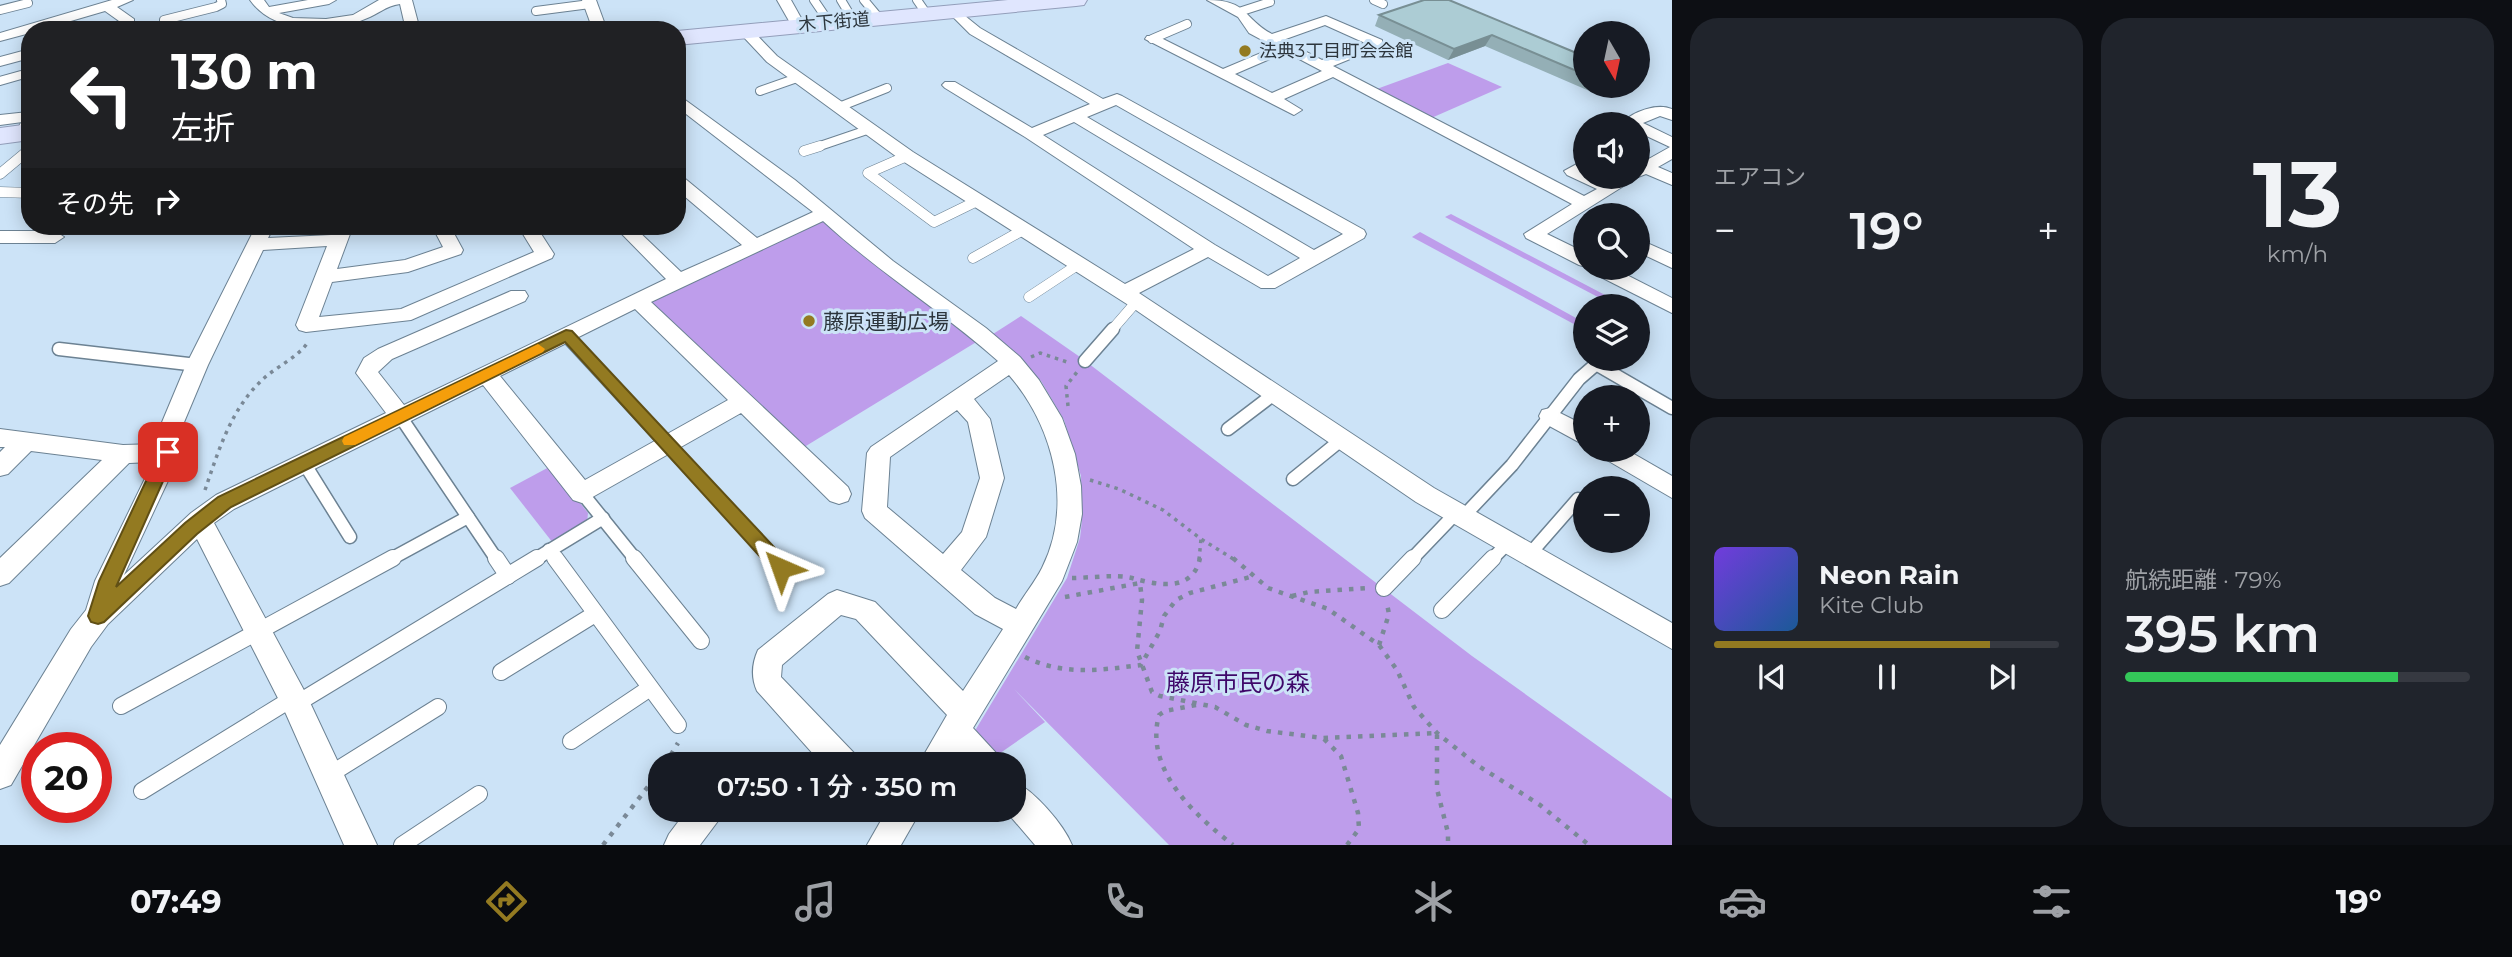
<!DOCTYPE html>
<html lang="ja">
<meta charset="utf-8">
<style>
:root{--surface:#171b24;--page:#20242c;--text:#f1f3f6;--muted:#9ea1a6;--line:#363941;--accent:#937a21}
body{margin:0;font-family:Montserrat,"Noto Sans JP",sans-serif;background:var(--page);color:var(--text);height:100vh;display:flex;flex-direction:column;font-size:26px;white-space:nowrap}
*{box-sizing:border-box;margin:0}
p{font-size:23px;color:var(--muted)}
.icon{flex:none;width:38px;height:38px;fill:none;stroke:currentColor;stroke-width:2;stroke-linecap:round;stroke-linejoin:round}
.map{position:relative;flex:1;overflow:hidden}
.drawer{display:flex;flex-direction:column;gap:18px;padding:18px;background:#0d0f14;width:840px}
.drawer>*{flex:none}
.banner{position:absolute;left:21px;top:21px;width:665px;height:214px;border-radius:28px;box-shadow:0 4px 18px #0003;background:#202124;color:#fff;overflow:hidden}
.needle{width:46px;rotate:171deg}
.tools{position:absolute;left:1573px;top:21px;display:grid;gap:14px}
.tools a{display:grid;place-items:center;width:77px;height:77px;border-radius:50%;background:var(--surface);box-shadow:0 4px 18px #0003;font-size:35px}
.speed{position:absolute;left:21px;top:732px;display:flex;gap:14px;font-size:35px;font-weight:700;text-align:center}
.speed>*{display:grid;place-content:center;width:91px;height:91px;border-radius:50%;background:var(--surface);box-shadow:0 4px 18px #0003;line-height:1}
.speed .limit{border:10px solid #d22;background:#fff;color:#111}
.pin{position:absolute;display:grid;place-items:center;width:60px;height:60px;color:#fff;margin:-30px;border-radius:14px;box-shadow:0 4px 10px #0006}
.me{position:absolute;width:77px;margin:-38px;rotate:317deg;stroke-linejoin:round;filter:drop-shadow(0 0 5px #0008)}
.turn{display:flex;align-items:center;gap:24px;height:147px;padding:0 35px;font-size:32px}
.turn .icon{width:91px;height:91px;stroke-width:2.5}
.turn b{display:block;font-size:49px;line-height:60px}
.then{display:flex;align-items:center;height:66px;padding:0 35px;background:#0003;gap:14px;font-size:26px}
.big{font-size:52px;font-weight:600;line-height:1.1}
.drawer .widget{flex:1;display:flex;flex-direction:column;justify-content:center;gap:10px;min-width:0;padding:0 24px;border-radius:28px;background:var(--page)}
.drawer .dial{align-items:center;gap:0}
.dial b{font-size:91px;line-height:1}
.song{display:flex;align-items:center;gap:21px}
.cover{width:84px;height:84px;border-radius:10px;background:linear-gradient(135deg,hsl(260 70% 55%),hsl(210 70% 35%))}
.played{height:7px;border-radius:4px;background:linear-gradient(90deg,var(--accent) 80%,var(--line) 80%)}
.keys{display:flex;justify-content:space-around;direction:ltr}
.heat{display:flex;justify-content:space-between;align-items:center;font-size:38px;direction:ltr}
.charge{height:10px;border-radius:5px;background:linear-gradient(90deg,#34c759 79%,var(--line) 0)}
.drawer .tiles{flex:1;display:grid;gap:18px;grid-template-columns:repeat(2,1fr)}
.trip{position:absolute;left:648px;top:752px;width:378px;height:70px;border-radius:28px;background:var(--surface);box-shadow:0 4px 18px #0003;font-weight:600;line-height:70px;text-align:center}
.tabs{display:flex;height:112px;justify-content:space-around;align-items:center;background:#090b0e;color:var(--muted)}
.tabs .icon{width:49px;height:49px}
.tabs .active{color:var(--accent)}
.tabs b{font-size:32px;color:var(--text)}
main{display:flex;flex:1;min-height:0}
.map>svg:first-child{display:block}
</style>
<main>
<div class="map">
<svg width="1672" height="845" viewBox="0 0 1672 845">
<rect width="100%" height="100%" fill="#cce3f7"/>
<g fill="#be9deb">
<path d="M1448 63 1502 87 1429 119 1374 90Z"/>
<path d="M1451 214 1626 306H1615L1445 217Z"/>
<path d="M822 219 978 341 801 449 645 301Z"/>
<path d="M1420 232 1585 323V330L1412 237Z"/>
<path d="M1021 316 1080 357 1472 656 1672 799V845H1169L1014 689 1045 722 993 758 979 745 976 729 1067 578 1080 538 1082 520 1081 476 1064 420 1041 381 993 334Z"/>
<path d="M551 466 588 513 587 523 553 543 510 488Z"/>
</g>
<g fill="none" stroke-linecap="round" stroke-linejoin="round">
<g stroke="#6c8293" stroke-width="10">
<g id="lane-far3">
<path d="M814 0 829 22"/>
<path d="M841 0 853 20"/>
<path d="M864 0 879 18"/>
<path d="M917 0 926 13"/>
<path d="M1374 0 1383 4"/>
<path d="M0 10 28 3"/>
<path d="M536 11 590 4"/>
<path d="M1239 12 1270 2"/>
<path d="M164 30V20L216 7 222 4 221 0"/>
<path d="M1152 39 1187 24"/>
<path d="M0 81 21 75"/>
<path d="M760 91 797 78"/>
<path d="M839 107 887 88"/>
<path d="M20 133 30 114"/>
<path d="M814 148 870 129"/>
</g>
</g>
<g stroke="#6c8293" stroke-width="11">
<g id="lane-far2">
<path d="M804 151 820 146"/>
<path d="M907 156 868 173 934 222 977 201"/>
<path d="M0 174 30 149"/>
<path d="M0 192 30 193"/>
<path d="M973 258 1023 230"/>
<path d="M1029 297 1079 264"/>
<path d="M1111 331 1137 301"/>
</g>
</g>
<g stroke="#6c8293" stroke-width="15">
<g id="lane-far1">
<path d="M566 335 774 560"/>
<path d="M59 349 197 365"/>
<path d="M1085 361 1113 329"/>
<path d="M1596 364 1672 408"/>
<path d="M400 416 497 560"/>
<path d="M1228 429 1274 394"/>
<path d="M304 463 350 537"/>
<path d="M1293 479 1341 440"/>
<path d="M582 493 636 560"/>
<path d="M1463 517 1512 465 1579 379 1602 359"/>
<path d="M549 550 556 560"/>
<path d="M1529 555 1578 499"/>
<path d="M389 560 468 517"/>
<path d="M534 560 603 518"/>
<path d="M1411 560 1456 513"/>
<path d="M1491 560 1508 543"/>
</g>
</g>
<g stroke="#6c8293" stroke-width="18">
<g id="lane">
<path d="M496 558 508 576"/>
<path d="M555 558 678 725"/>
<path d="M634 558 701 641"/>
<path d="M773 558 781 567"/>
<path d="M1384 588 1413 558"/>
<path d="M1442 610 1493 558"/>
<path d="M501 672 595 614"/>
<path d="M296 704 537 558"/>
<path d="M121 706 393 558"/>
<path d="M571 741 650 688"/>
<path d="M329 775 438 707"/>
<path d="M142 791 293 698"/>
<path d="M402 845 479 794"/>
</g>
</g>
<g stroke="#6c8293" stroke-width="2">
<g id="street">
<path d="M112 0H133L117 7 134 19V25L118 30H96L119 21 105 11 40 30H30V33L0 41V33Z"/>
<path d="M250 0H264L269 7 308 0H336L329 4 279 13 293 18 326 19 353 15 379 0H412L420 30H406L400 4C385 6 379 14 365 19 329 34 274 34 250 0Z"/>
<path d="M582 0H596L607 30H593Z"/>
<path d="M777 0H791L805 25 803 28H793Z"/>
<path d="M1207 0C1249 0 1243 19 1272 34L1326 16 1382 40V46L1333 66 1584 196 1597 189 1567 175 1564 171 1586 159V177H1600L1609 181 1617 177H1638V159L1645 161 1670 147 1638 132V124L1623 122C1634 111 1657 103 1672 109V120L1660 116 1643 123 1672 137V159L1658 167 1672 173V185L1646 174 1638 177 1547 234 1586 253V267L1579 265 1526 238 1524 234 1572 204 1333 77 1284 99 1302 110 1294 115 1145 39 1147 36H1157L1223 69 1275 47 1249 33 1238 17ZM1325 25 1365 43 1322 60 1283 40ZM1286 52 1322 71 1272 93 1235 74Z"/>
<path d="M954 7 980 28 1103 99 1117 94 1122 96 1364 230 1366 234 1364 238 1275 288H1261L1208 257 1139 293 1434 488 1672 623V649L1416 502 1130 306 901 160 767 62 737 30 744 26 749 27 777 56 913 152 1125 284 1194 249 1025 137 945 88 942 85 945 82H955L1032 128 1090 104 970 34 947 11ZM1116 105 1343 234 1314 250 1087 117ZM1074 122 1300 258 1268 276 1215 245 1043 135Z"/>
<path d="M30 49V58L0 66V57Z"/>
<path d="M677 94 795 180 893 261 986 328 1020 357 1039 380 1062 418 1075 454 1081 486 1082 514 1077 542 1062 581 973 728 997 754 1001 765H966L957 754 950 765H918L947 715 856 619 841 615 782 665 781 677 855 754 859 765H823L757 691C751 678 752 663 758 650L828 594 837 590 875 602 963 691 1003 629 975 614 865 518 862 511 867 453 871 447 998 361C942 311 878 272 823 221L651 302 848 487 851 494 848 501 839 504 830 501 741 413 582 503 573 500 483 385 234 509 214 523 306 694 377 845H344L286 714 197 539 108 624 91 647 11 785 0 789V745L71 629 86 610 95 581 153 462 129 463 9 583 0 586V558L102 460 31 451 8 474 0 476V452L5 447H0V429L123 445 157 444 160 427 186 365 256 226H274L268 238 331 235 335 226H353L337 269 405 260 443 247 432 226H450L463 250 461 254 408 272 332 282 319 317 401 309 534 252 518 226H536L554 254 552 258 411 320 306 332 299 330 296 325 327 246 263 250 208 365 182 427 180 452 174 468 124 575 191 513 216 495 386 413 356 373 364 358 378 349 511 291H525L528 296 525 301 392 359 378 372 404 405 666 279 614 226H633L681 272 742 245 677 190V176L683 177 757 238 813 212 677 107ZM635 309 728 400 585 480 500 376ZM1009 375C1053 426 1074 504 1042 568 1035 582 1024 595 1016 609L995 598 961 570 986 537 1004 478 990 419 974 399ZM957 410 968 422 980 478 962 532 943 554 887 507 890 457Z"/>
<path d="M28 112 30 121 0 125V115Z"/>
<path d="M0 231H55L64 237 55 243H0Z"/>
<path d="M1638 239 1672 254V268L1638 252Z"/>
<path d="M1588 268H1613L1672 298V313L1591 272Z"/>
<path d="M1550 408 1586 426V446L1542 422 1539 416 1542 410Z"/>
<path d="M1596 450H1627L1672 476V498L1600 456Z"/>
<path d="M1013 781C1033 789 1064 825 1072 845H1035L1005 810H1013Z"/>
<path d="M687 810H723L718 821 700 845H664L669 834Z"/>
<path d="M887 810H921L901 845H867Z"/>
</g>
</g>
<g stroke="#939eba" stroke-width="2">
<g id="primary">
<path d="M1008 0H1087L1084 5 1076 6 677 45V31Z"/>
<path d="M30 124V140L0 144V128Z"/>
</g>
</g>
<g stroke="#7a8997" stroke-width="3.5" stroke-dasharray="3.5 5" stroke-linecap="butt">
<path d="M1031 357 1040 353 1070 363"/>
<path d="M1068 406 1066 386 1077 372"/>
<path d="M1090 480 1119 489 1163 510 1201 539 1235 560"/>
<path d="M205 490C218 452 230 412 259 383 274 367 297 359 309 341"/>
<path d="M1199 560 1201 539"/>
</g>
<g stroke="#7a8997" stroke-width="4.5" stroke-dasharray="4.5 7" stroke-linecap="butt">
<path d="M1233 558 1268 588 1328 609 1379 645 1397 670 1414 707 1437 733 1477 765 1540 805 1589 845"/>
<path d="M1072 578C1090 578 1115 574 1132 578 1157 585 1193 593 1200 558"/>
<path d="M1292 596 1309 592 1368 588"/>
<path d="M1065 597 1140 583 1142 600 1137 651 1152 692 1160 696 1215 707 1246 725 1267 731 1323 738 1437 733V789L1448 833V845"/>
<path d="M1379 645 1389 614 1387 604"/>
<path d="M1025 657C1063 676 1101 670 1141 665L1160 631 1164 616 1176 600 1190 593 1254 576"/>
<path d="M1196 705 1165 711 1159 715C1144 770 1195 815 1233 845"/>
<path d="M1324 739 1341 756 1358 813 1359 829 1347 845"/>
<path d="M665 765 678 743"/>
<path d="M603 845 660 771"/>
</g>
<use href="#lane-far3" stroke="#fff" stroke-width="8"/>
<use href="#lane-far2" stroke="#fff" stroke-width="10"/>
<use href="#lane-far1" stroke="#fff" stroke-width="12"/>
<use href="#lane" stroke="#fff" stroke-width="16"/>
<use href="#street" fill="#fff" fill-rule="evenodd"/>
<use href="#primary" fill="#e0e6fe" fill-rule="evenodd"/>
</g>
<path fill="#94afb6" d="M1424 0 1586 57V86H1611L1594 93 1485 46 1448 60 1375 26 1379 15Z"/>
<g fill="#788f94">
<path d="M1492 35 1485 46 1448 60 1454 49Z"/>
<path d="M1599 86H1611L1594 93Z"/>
</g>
<path fill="#acccd4" stroke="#788f94" stroke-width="2" d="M1424 0H1449L1586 57V75L1492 35 1454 49 1379 15Z"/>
<path fill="#937a21" stroke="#604f15" stroke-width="2" d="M566 330 572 331 788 562 790 568 788 573 781 575 775 573 565 342 231 507 197 534 104 622 98 624 91 622 88 616 99 581 162 447 168 445 176 452 116 587 185 523 218 497Z"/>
<path fill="#f59e0b" d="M538 344 545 349 543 352 355 445H344L342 441 344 437Z"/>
<g fill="#937a21" stroke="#cce3f7" stroke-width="2.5">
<circle cx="1245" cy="51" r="7"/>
<circle cx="809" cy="321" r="7"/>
</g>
<g text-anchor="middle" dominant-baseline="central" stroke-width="6" stroke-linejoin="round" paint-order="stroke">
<g font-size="18" fill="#2c353c" stroke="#cce3f7">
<text transform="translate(834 22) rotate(-5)">木下街道</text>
</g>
<g font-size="18" fill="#2c353c" stroke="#cce3f7" text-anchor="start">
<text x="1259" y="51">法典3丁目町会会館</text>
</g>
<g font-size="21" fill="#2c353c" stroke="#cce3f7" text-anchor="start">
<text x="823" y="321">藤原運動広場</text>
</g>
<g font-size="24" fill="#3f076a" stroke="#cce3f7">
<text x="1238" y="682">藤原市民の森</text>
</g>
</g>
</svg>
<div class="tools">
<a><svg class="needle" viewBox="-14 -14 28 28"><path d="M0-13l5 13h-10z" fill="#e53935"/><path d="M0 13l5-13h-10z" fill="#9ea1a6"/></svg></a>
<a><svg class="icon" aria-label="sound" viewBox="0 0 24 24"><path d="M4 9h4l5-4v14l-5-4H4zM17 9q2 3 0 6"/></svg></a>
<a><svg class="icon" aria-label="search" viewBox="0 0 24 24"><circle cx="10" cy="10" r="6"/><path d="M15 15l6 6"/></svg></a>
<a><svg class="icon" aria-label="layers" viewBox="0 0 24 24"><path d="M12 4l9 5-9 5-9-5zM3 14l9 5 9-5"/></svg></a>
<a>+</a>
<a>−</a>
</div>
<div class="speed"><div class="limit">20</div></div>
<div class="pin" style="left:168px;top:452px;background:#d93025"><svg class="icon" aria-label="arrive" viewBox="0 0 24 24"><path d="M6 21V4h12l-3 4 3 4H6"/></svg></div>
<svg class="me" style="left:781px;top:568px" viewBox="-20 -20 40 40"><path d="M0-17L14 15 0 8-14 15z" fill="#937a21" stroke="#fff" stroke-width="4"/></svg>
<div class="trip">07:50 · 1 分 · 350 m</div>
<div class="banner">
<div class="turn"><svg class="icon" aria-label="left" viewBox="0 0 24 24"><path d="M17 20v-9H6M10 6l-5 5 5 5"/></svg><div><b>130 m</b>左折</div></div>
<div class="then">その先<svg class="icon" aria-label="right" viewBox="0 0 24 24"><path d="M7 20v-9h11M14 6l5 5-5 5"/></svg></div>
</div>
</div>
<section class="drawer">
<div class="tiles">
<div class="widget"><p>エアコン</p>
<div class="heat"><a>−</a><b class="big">19°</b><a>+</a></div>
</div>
<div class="widget dial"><b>13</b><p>km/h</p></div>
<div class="widget">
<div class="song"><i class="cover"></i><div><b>Neon Rain</b><p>Kite Club</p></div></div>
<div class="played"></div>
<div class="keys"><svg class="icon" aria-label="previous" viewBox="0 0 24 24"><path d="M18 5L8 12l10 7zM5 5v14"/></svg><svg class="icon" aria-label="pause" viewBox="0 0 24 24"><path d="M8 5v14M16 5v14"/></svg><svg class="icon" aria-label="next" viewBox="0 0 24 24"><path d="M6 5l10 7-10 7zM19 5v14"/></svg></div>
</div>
<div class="widget"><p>航続距離 · 79%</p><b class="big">395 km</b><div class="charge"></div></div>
</div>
</section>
</main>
<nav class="tabs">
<b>07:49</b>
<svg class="icon active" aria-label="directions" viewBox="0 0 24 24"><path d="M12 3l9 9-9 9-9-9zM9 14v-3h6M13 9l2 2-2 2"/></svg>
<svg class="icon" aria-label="music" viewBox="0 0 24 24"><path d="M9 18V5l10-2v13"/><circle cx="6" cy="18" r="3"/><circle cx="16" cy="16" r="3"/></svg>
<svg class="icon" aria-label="phone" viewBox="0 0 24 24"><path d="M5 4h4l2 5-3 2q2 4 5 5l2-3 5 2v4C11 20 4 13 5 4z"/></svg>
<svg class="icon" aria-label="climate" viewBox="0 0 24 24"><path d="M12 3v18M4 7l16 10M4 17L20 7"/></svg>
<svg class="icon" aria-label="car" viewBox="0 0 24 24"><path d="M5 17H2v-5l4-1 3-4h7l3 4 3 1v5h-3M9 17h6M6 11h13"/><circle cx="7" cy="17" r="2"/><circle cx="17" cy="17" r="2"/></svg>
<svg class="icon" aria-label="filters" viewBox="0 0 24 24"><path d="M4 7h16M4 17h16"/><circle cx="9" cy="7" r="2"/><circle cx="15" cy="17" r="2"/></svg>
<b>19°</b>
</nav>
